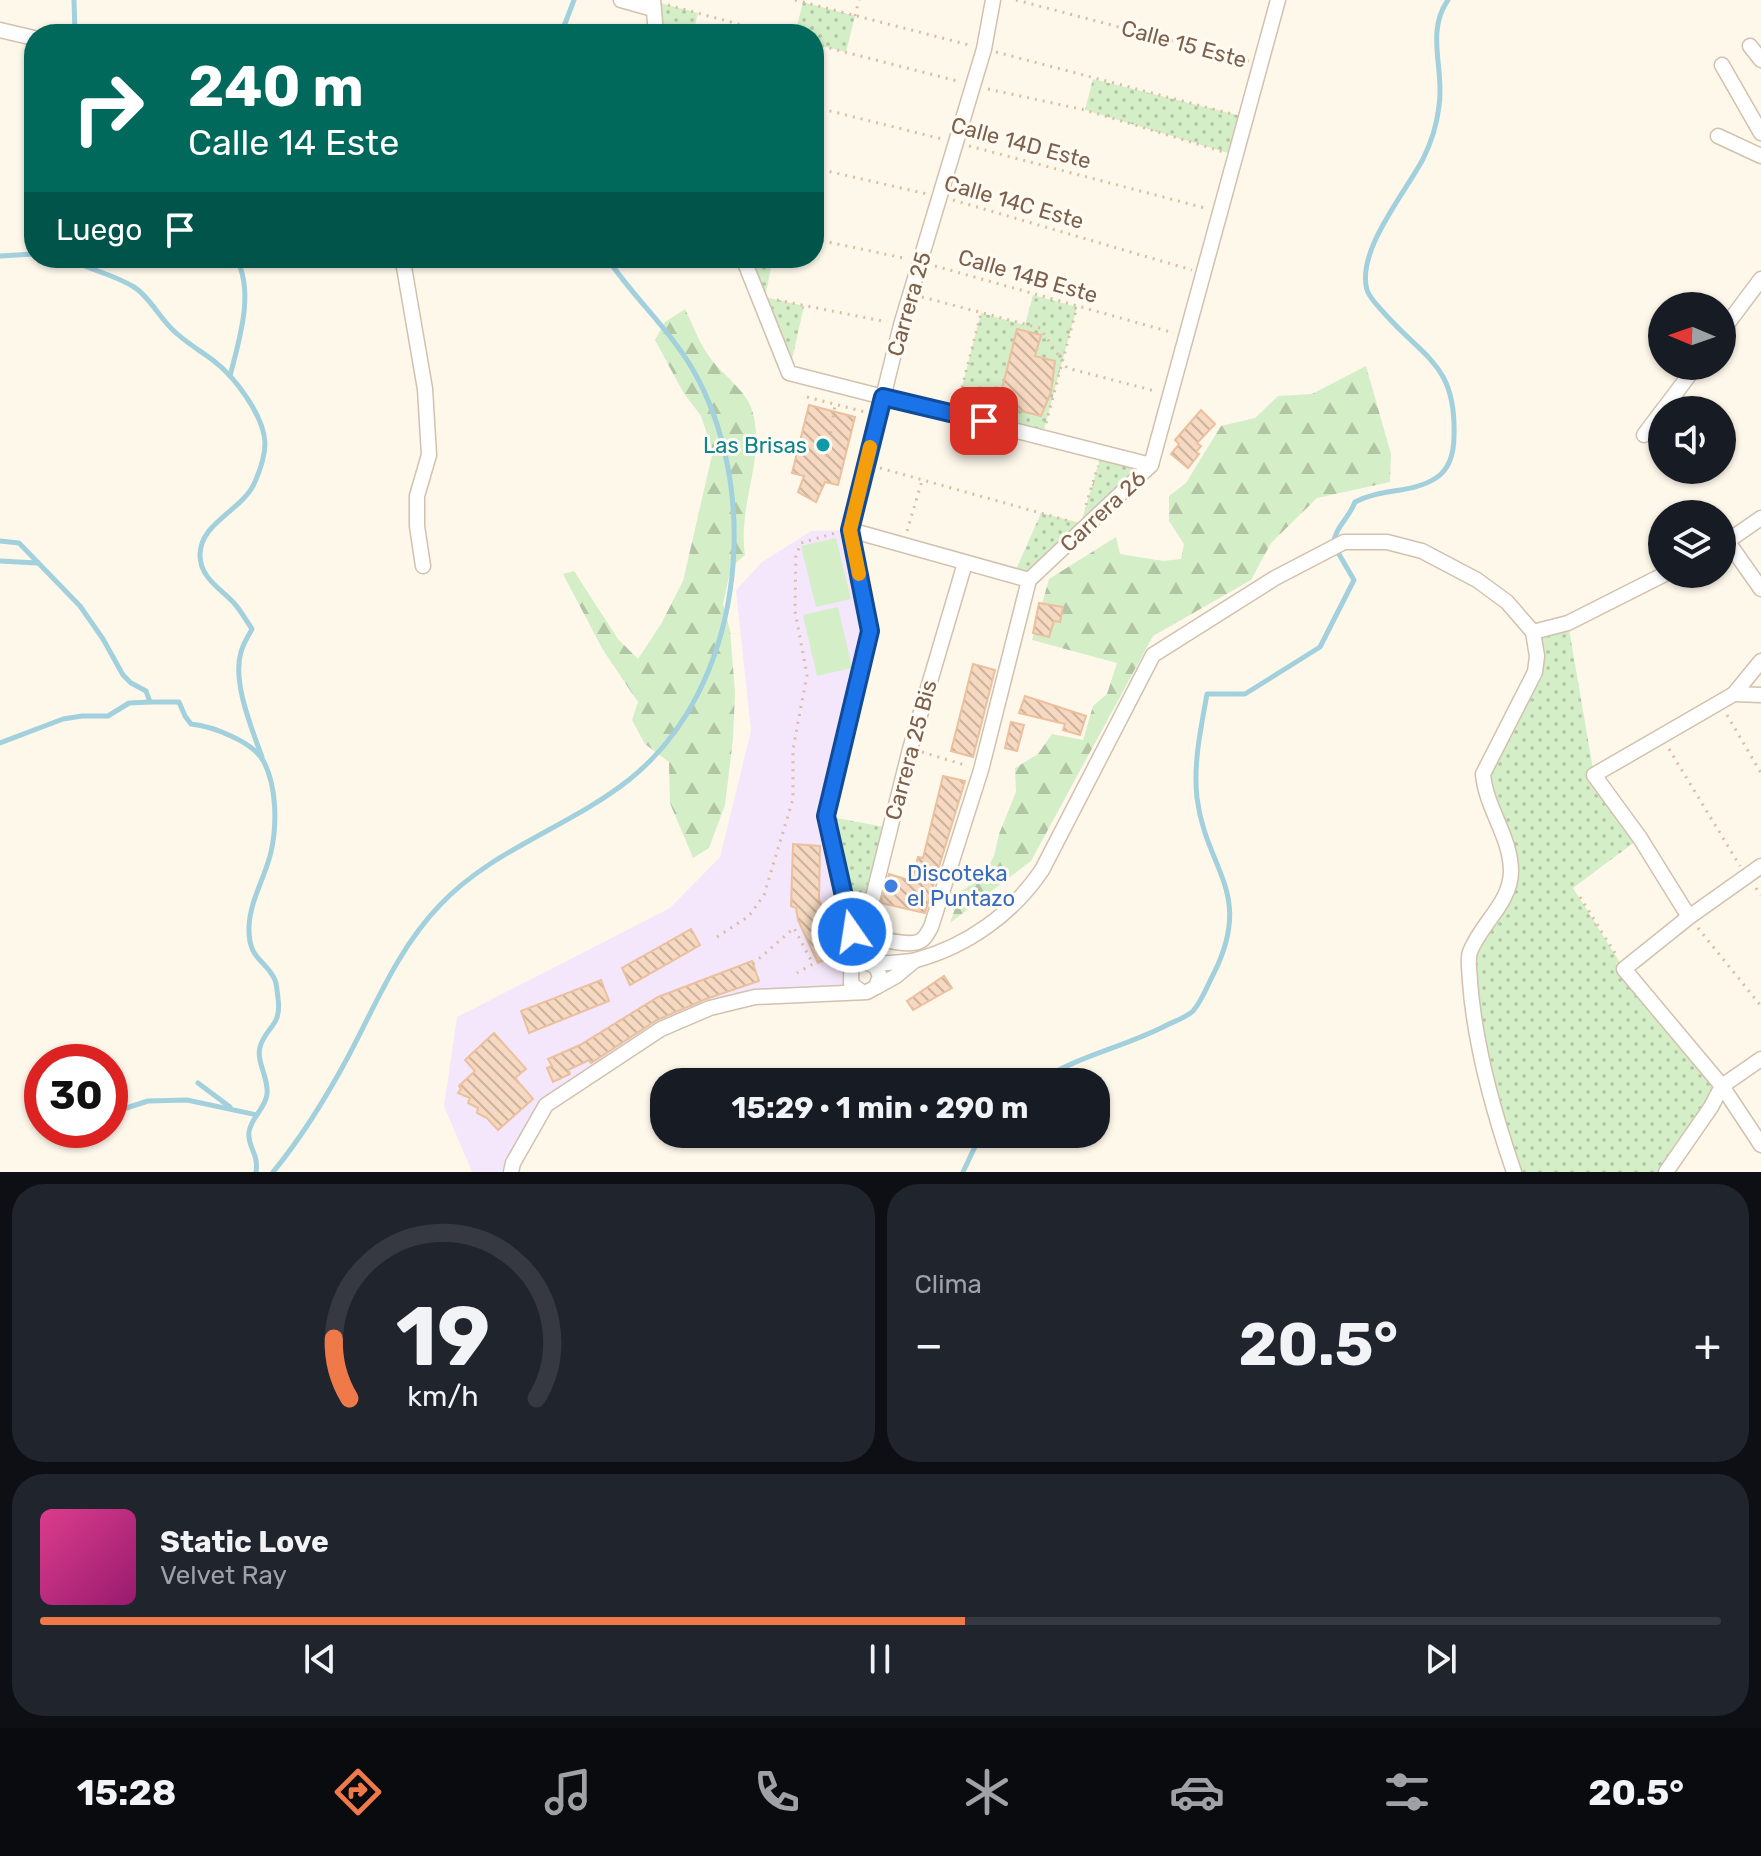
<!DOCTYPE html>
<html lang="es">
<meta charset="utf-8">
<style>
:root{--surface:#171b24;--page:#20242c;--text:#f1f3f6;--muted:#9ea1a6;--line:#363941;--accent:#ef7949}
body{margin:0;font-family:Rubik,sans-serif;background:var(--page);color:var(--text);height:100vh;display:flex;flex-direction:column;font-size:30px;white-space:nowrap}
*{box-sizing:border-box;margin:0}
p{font-size:26px;color:var(--muted)}
.icon{flex:none;width:44px;height:44px;fill:none;stroke:currentColor;stroke-width:2;stroke-linecap:round;stroke-linejoin:round}
.map{position:relative;height:1172px;overflow:hidden}
.side{display:flex;flex-direction:column;gap:12px;padding:12px;background:#0d0f14;flex:1}
.side>*{flex:none}
.guide{position:absolute;left:24px;top:24px;width:800px;height:244px;border-radius:32px;box-shadow:0 2px 6px #0004;background:#00695c;color:#fff;overflow:hidden}
.needle{width:52px;rotate:272deg}
.buttons{position:absolute;left:1648px;top:292px;display:grid;gap:16px}
.buttons a{display:grid;place-items:center;width:88px;height:88px;border-radius:50%;background:var(--surface);box-shadow:0 2px 6px #0004;font-size:40px}
.speed{position:absolute;left:24px;top:1044px;display:flex;gap:16px;font-size:40px;font-weight:700;text-align:center}
.speed>*{display:grid;place-content:center;width:104px;height:104px;border-radius:50%;background:var(--surface);box-shadow:0 2px 6px #0004;line-height:1}
.speed .limit{border:12px solid #d22;background:#fff;color:#111}
.pin{position:absolute;display:grid;place-items:center;width:68px;height:68px;color:#fff;margin:-34px;border-radius:16px;box-shadow:0 4px 12px #0006}
.me{position:absolute;width:88px;margin:-44px;rotate:347deg;stroke-linejoin:round;filter:drop-shadow(0 0 6px #0008)}
.turn{display:flex;align-items:center;gap:28px;height:168px;padding:0 32px;font-size:36px}
.turn .icon{width:104px;height:104px;stroke-width:2.5}
.turn b{display:block;font-size:56px;line-height:68px}
.then{display:flex;align-items:center;height:76px;padding:0 32px;background:#0003;gap:16px;font-size:30px}
.big{font-size:60px;font-weight:700;line-height:1.1}
.side .card{flex:1;display:flex;flex-direction:column;justify-content:center;gap:12px;min-width:0;padding:0 28px;border-radius:32px;background:var(--page)}
.side .dial{align-items:center;gap:0}
.dial svg{height:208px;overflow:visible;fill:none;stroke:var(--line);stroke-width:7;stroke-linecap:round;text-anchor:middle}
.dial text{fill:var(--text);stroke:none}
.song{display:flex;align-items:center;gap:24px}
.cover{width:96px;height:96px;border-radius:12px;background:linear-gradient(135deg,hsl(330 70% 55%),hsl(320 70% 35%))}
.played{height:8px;border-radius:4px;background:linear-gradient(90deg,var(--accent) 55%,var(--line) 55%)}
.keys{display:flex;justify-content:space-around;direction:ltr}
.heat{display:flex;justify-content:space-between;align-items:center;font-size:44px;direction:ltr}
.side .tiles{flex:1;display:grid;gap:12px;grid-template-columns:1fr 1fr}
.card:last-child{grid-column:span 2}
.trip{position:absolute;left:650px;top:1068px;width:460px;height:80px;border-radius:32px;background:var(--surface);box-shadow:0 2px 6px #0004;font-weight:700;line-height:80px;text-align:center}
.menu{display:flex;height:128px;justify-content:space-around;align-items:center;background:#090b0e;color:var(--muted)}
.menu .icon{width:56px;height:56px}
.menu .active{color:var(--accent)}
.menu b{font-size:36px;color:var(--text)}
.map>svg:first-child{display:block}
</style>
<div class="map">
<svg width="1761" height="1172" viewBox="0 0 1761 1172">
<defs>
<pattern id="grass-dots" width="8" height="8" patternUnits="userSpaceOnUse" patternTransform="scale(2)"><rect width="8" height="8" fill="#d4eec7"/><path d="M2 2h.1M6 6h.1" fill="none" stroke="#b1c4a4" stroke-width="1.8" stroke-linecap="round"/></pattern>
<pattern id="forest-firs" width="22" height="20" patternUnits="userSpaceOnUse" patternTransform="scale(2)"><rect width="22" height="20" fill="#d4eec7"/><path d="M5 1l3.5 6h-7zM16 11l3.5 6h-7z" fill="#b1c4a4"/></pattern>
<pattern id="building-back-hatch" width="6" height="6" patternUnits="userSpaceOnUse" patternTransform="scale(2)"><rect width="6" height="6" fill="#f6d9c0"/><path d="M-1 5l2 2M0 0l6 6M5-1l2 2" fill="none" stroke="#ccb39e"/></pattern>
</defs>
<rect width="100%" height="100%" fill="#fef8eb"/>
<path fill="#f5e7fb" d="M850 530 870 631 826 816 856 989 710 1008 546 1105 513 1163 500 1172H472L444 1106 457 1017 670 908 720 857 751 731 736 590 762 562 811 531Z"/>
<g fill="url(#grass-dots)" fill-rule="evenodd">
<path d="M653 1 698 13 693 34H656Z"/>
<path d="M803 2 855 16 846 52 814 44V34H795Z"/>
<path d="M1093 79 1245 117 1235 155 1085 110Z"/>
<path d="M743 258H773L765 297 804 306 789 373Z"/>
<path d="M1033 295 1077 307 1042 437 955 414 981 313 1025 325ZM1017 329 1040 335 1035 356 1055 361 1051 392 1041 416 998 405Z"/>
<path d="M1102 452 1151 465 1037 574H1014L1041 513 1081 523Z"/>
<path d="M1568 623 1594 775 1640 838 1573 888 1624 969 1722 1086 1666 1172H1514L1491 1102 1468 955 1511 871 1483 774 1535 672 1533 632Z"/>
<path d="M826 816 890 828 873 897 852 932Z"/>
</g>
<g fill="url(#forest-firs)">
<path d="M685 309C693 325 700 345 711 359 721 372 746 392 751 407 768 456 737 502 745 555L731 567 723 604 730 630 735 692 733 739 725 805 709 848 693 858 670 803 669 762 645 744 632 720 638 702 603 650 563 574 574 571 618 639 638 659 661 624 683 581 713 451 701 416 683 392 655 340 665 322Z"/>
<path d="M1366 366 1391 454 1390 482 1317 498 1271 543 1251 580 1153 636 1031 861 950 923 961 891 981 879 994 856 999 834 1016 792 1015 768 1038 754 1052 734 1083 740 1093 706 1107 694 1117 663 1032 640 1049 579 1116 537 1120 554 1163 561 1181 559 1184 544 1169 521V496L1186 483 1221 426 1255 418 1278 396 1312 394Z"/>
</g>
<g fill="#d4eec7">
<path d="M836 538 851 599 816 607 801 546Z"/>
<path d="M838 607 852 668 817 676 803 615Z"/>
</g>
<g fill="none" stroke-linecap="round" stroke-linejoin="round">
<g stroke="#a2d0dd" stroke-width="5">
<path d="M74 0 75 34"/>
<path d="M561 34 574 0"/>
<path d="M0 256 34 254"/>
<path d="M68 258C89 270 113 274 134 287 150 297 160 319 175 332 188 344 201 351 214 361 235 377 264 416 265 443 265 456 259 473 254 484 241 511 200 523 200 555 200 578 221 589 234 603 241 611 246 620 252 629 248 636 243 644 241 652 232 682 252 729 262 757"/>
<path d="M230 376C239 340 255 292 236 258"/>
<path d="M0 541 19 543 80 606 103 639 123 675 131 683 146 691 150 702H179L185 716 191 724C212 726 254 742 264 762 277 788 277 825 271 852 265 878 250 900 249 927 248 961 266 959 275 980 277 985 277 992 278 998 282 1027 266 1026 260 1047 256 1062 269 1078 267 1094 266 1108 251 1117 249 1132 247 1147 259 1153 256 1172"/>
<path d="M0 561 37 563"/>
<path d="M0 743 63 719 82 716H108L129 703 150 702"/>
<path d="M1038 1082C1077 1056 1125 1047 1167 1025 1175 1021 1187 1017 1193 1011 1202 1001 1208 984 1214 973 1254 892 1206 870 1197 798 1193 764 1201 728 1207 694H1245L1320 647 1354 580 1333 544C1337 524 1348 520 1355 502 1381 488 1411 494 1436 478 1450 469 1454 451 1454 435 1456 365 1425 359 1385 314 1379 307 1370 299 1367 290 1356 251 1405 193 1423 159 1431 143 1437 124 1439 106 1445 71 1425 32 1448 0"/>
<path d="M198 1083 230 1107"/>
<path d="M117 1111 148 1101 187 1100 257 1115"/>
<path d="M273 1172C302 1137 327 1096 349 1055 376 1004 398 949 439 906 492 849 570 827 630 779 742 689 762 502 698 379 675 334 635 300 607 258"/>
<path d="M963 1172 981 1134"/>
</g>
</g>
<g fill="url(#building-back-hatch)" stroke="#eac09f" stroke-width="2">
<path d="M1017 329 1041 335 1035 356 1055 361 1051 392 1041 416 998 405Z"/>
<path d="M809 405 855 417 838 485 825 482 816 502 798 492 804 476 792 473Z"/>
<path d="M1201 410 1215 424 1197 443 1201 446 1196 452 1199 454 1188 468 1171 454 1179 444 1175 440Z"/>
<path d="M1039 603 1063 607 1060 622 1054 621 1049 637 1033 633Z"/>
<path d="M973 664 995 670 973 757 951 751Z"/>
<path d="M1025 696 1086 716 1080 735 1063 730 1065 724 1019 713Z"/>
<path d="M1011 722 1024 725 1017 751 1005 748Z"/>
<path d="M943 776 965 781 925 913 881 903 889 874 912 881 918 857 923 858Z"/>
<path d="M793 844 820 846 819 900 842 945V951L818 963 798 920 796 908 791 906Z"/>
<path d="M691 929 700 945 630 985 622 968Z"/>
<path d="M752 961 759 981 706 999 657 1020 591 1063 589 1060 568 1070 570 1074 553 1082 547 1068 552 1066 548 1059 580 1045 658 997Z"/>
<path d="M944 976 952 988 913 1010 907 1001Z"/>
<path d="M601 980 609 1001 529 1033 521 1011Z"/>
<path d="M494 1033 526 1069 515 1078 533 1099 498 1130 487 1118 477 1113 478 1108 468 1103 470 1098 458 1093 461 1089 459 1086 475 1071 465 1060Z"/>
</g>
<g fill="none" stroke-linecap="round" stroke-linejoin="round">
<g stroke="#d2c1ae" stroke-width="17">
<g id="minor">
<path d="M621 0 653 9"/>
<path d="M653 0 656 34"/>
<path d="M0 30 34 38"/>
<path d="M1750 46 1761 60"/>
<path d="M1722 65 1761 133"/>
<path d="M1718 136 1761 156"/>
<path d="M400 258 404 267 425 389 429 455 417 496V526L423 566"/>
<path d="M743 258 789 373 1151 465"/>
<path d="M1722 331 1761 279"/>
<path d="M1663 410 1696 366"/>
<path d="M1644 435 1662 411"/>
<path d="M850 530 1029 580"/>
<path d="M1728 542 1761 589"/>
<path d="M1722 545 1761 518"/>
<path d="M1533 632 1568 623 1665 574"/>
<path d="M1734 694 1761 695"/>
<path d="M1761 866 1689 917 1624 969 1722 1086 1761 1145"/>
<path d="M1689 917 1640 838 1594 775 1734 694 1761 661"/>
<path d="M852 932C869 935 902 947 918 942 925 940 928 932 931 927L981 770 1029 580 1151 465 1278 0"/>
<path d="M852 932 862 924 873 897 910 749 965 563"/>
<path d="M872 964C886 963 902 963 916 960 968 946 1013 913 1042 870L1153 655 1275 578 1344 542H1387L1422 551 1477 580 1507 602 1533 632 1537 656 1535 672 1483 774C1486 809 1511 836 1511 872 1510 904 1481 923 1470 952 1467 961 1470 973 1470 982 1475 1047 1493 1111 1514 1172"/>
<path d="M876 987 896 976 914 961"/>
<path d="M862 992 851 984 852 932 826 816 870 631 850 530 901 325 984 49 993 0"/>
<path d="M511 1172 513 1163 546 1105 661 1029 710 1008 755 997 867 992 876 987 880 976 876 967 868 963"/>
<path d="M1666 1172 1711 1107 1722 1086 1761 1059"/>
</g>
</g>
<g stroke="#dcbca2" stroke-width="3" stroke-dasharray="2 6" stroke-linecap="butt">
<path d="M795 0 969 45"/>
<path d="M1016 0 1249 61"/>
<path d="M668 5 775 34"/>
<path d="M855 16 859 0"/>
<path d="M814 44 961 82"/>
<path d="M996 52 1232 114"/>
<path d="M988 89 1085 110 1224 152"/>
<path d="M814 107 942 139"/>
<path d="M969 146 1205 208"/>
<path d="M814 168 927 194"/>
<path d="M953 200 1192 270"/>
<path d="M814 239 908 259"/>
<path d="M935 266 1174 333"/>
<path d="M922 297 1040 328 1067 368 1155 391"/>
<path d="M777 300 887 322"/>
<path d="M807 397 865 412"/>
<path d="M958 403 981 313"/>
<path d="M1046 423 1077 307"/>
<path d="M827 457 835 405"/>
<path d="M880 468 1069 521"/>
<path d="M1086 505 1098 466"/>
<path d="M907 531 922 481"/>
<path d="M1727 715 1761 773"/>
<path d="M1669 749 1740 866"/>
<path d="M922 752 968 766"/>
<path d="M1756 888 1761 895"/>
<path d="M1580 897 1618 958"/>
<path d="M1698 928 1761 1006"/>
<path d="M717 937 749 916 764 895 793 799V749L807 675 795 611 796 556 801 543 835 533"/>
<path d="M753 964 794 928 813 964 797 973"/>
</g>
<use href="#minor" stroke="#fff" stroke-width="14"/>
</g>
<g fill="none" stroke-linecap="round" stroke-linejoin="round">
<g stroke="#114b97" stroke-width="20">
<path id="route" d="M852 932 826 816 870 631 850 530 883 397 984 421"/>
</g>
<use href="#route" stroke="#1a73e8" stroke-width="14"/>
<path stroke="#f59e0b" stroke-width="14" d="M859 574 850 530 870 447"/>
</g>
<circle fill="#0f9aa8" stroke="#fffbf3" stroke-width="3" cx="823" cy="445" r="8"/>
<circle fill="#3f7fe0" stroke="#fffbf3" stroke-width="3" cx="891" cy="886" r="8"/>
<g text-anchor="middle" dominant-baseline="central" stroke-width="6" stroke-linejoin="round" paint-order="stroke">
<g font-size="22" fill="#7c604b" stroke="#fffbf3">
<text transform="translate(1184 44) rotate(15)">Calle 15 Este</text>
<text transform="translate(1021 143) rotate(15)">Calle 14D Este</text>
<text transform="translate(1014 202) rotate(16)">Calle 14C Este</text>
<text transform="translate(1028 276) rotate(16)">Calle 14B Este</text>
<text transform="translate(909 304) rotate(-74)">Carrera 25</text>
<text transform="translate(1103 511) rotate(-43)">Carrera 26</text>
<text transform="translate(911 750) rotate(-75)">Carrera 25 Bis</text>
</g>
<g font-size="22" fill="#0d838f" stroke="#fffbf3" text-anchor="end">
<text x="807" y="445">Las Brisas</text>
</g>
<g font-size="22" fill="#366cbe" stroke="#fffbf3" text-anchor="start">
<text x="907" y="873">Discoteka<tspan x="907" dy="25">el Puntazo</tspan></text>
</g>
</g>
</svg>
<div class="buttons">
<a><svg class="needle" viewBox="-14 -14 28 28"><path d="M0-13l5 13h-10z" fill="#e53935"/><path d="M0 13l5-13h-10z" fill="#9ea1a6"/></svg></a>
<a><svg class="icon" aria-label="sound" viewBox="0 0 24 24"><path d="M4 9h4l5-4v14l-5-4H4zM17 9q2 3 0 6"/></svg></a>
<a><svg class="icon" aria-label="layers" viewBox="0 0 24 24"><path d="M12 4l9 5-9 5-9-5zM3 14l9 5 9-5"/></svg></a>
</div>
<div class="speed"><div class="limit">30</div></div>
<div class="pin" style="left:984px;top:421px;background:#d93025"><svg class="icon" aria-label="arrive" viewBox="0 0 24 24"><path d="M6 21V4h12l-3 4 3 4H6"/></svg></div>
<svg class="me" style="left:852px;top:932px" viewBox="-20 -20 40 40"><circle r="17" fill="#1a73e8" stroke="#fff" stroke-width="3"/><path d="M0-11L8 9 0 5-8 9z" fill="#fff"/></svg>
<div class="trip">15:29 · 1 min · 290 m</div>
<div class="guide">
<div class="turn"><svg class="icon" aria-label="right" viewBox="0 0 24 24"><path d="M7 20v-9h11M14 6l5 5-5 5"/></svg><div><b>240 m</b>Calle 14 Este</div></div>
<div class="then">Luego<svg class="icon" aria-label="arrive" viewBox="0 0 24 24"><path d="M6 21V4h12l-3 4 3 4H6"/></svg></div>
</div>
</div>
<section class="side">
<div class="tiles">
<div class="card dial"><svg viewBox="0 0 100 80">
<path d="M14 69A42 42 0 1 1 86 69"/>
<path d="M14 69A42 42 0 0 1 8 46" stroke="#ef7949"/>
<text x="50" y="56" font-size="32" font-weight="700">19</text>
<text x="50" y="72" font-size="11">km/h</text>
</svg></div>
<div class="card"><p>Clima</p>
<div class="heat"><a>−</a><b class="big">20.5°</b><a>+</a></div>
</div>
<div class="card">
<div class="song"><i class="cover"></i><div><b>Static Love</b><p>Velvet Ray</p></div></div>
<div class="played"></div>
<div class="keys"><svg class="icon" aria-label="previous" viewBox="0 0 24 24"><path d="M18 5L8 12l10 7zM5 5v14"/></svg><svg class="icon" aria-label="pause" viewBox="0 0 24 24"><path d="M8 5v14M16 5v14"/></svg><svg class="icon" aria-label="next" viewBox="0 0 24 24"><path d="M6 5l10 7-10 7zM19 5v14"/></svg></div>
</div>
</div>
</section>
<nav class="menu">
<b>15:28</b>
<svg class="icon active" aria-label="directions" viewBox="0 0 24 24"><path d="M12 3l9 9-9 9-9-9zM9 14v-3h6M13 9l2 2-2 2"/></svg>
<svg class="icon" aria-label="music" viewBox="0 0 24 24"><path d="M9 18V5l10-2v13"/><circle cx="6" cy="18" r="3"/><circle cx="16" cy="16" r="3"/></svg>
<svg class="icon" aria-label="phone" viewBox="0 0 24 24"><path d="M5 4h4l2 5-3 2q2 4 5 5l2-3 5 2v4C11 20 4 13 5 4z"/></svg>
<svg class="icon" aria-label="climate" viewBox="0 0 24 24"><path d="M12 3v18M4 7l16 10M4 17L20 7"/></svg>
<svg class="icon" aria-label="car" viewBox="0 0 24 24"><path d="M5 17H2v-5l4-1 3-4h7l3 4 3 1v5h-3M9 17h6M6 11h13"/><circle cx="7" cy="17" r="2"/><circle cx="17" cy="17" r="2"/></svg>
<svg class="icon" aria-label="filters" viewBox="0 0 24 24"><path d="M4 7h16M4 17h16"/><circle cx="9" cy="7" r="2"/><circle cx="15" cy="17" r="2"/></svg>
<b>20.5°</b>
</nav>
